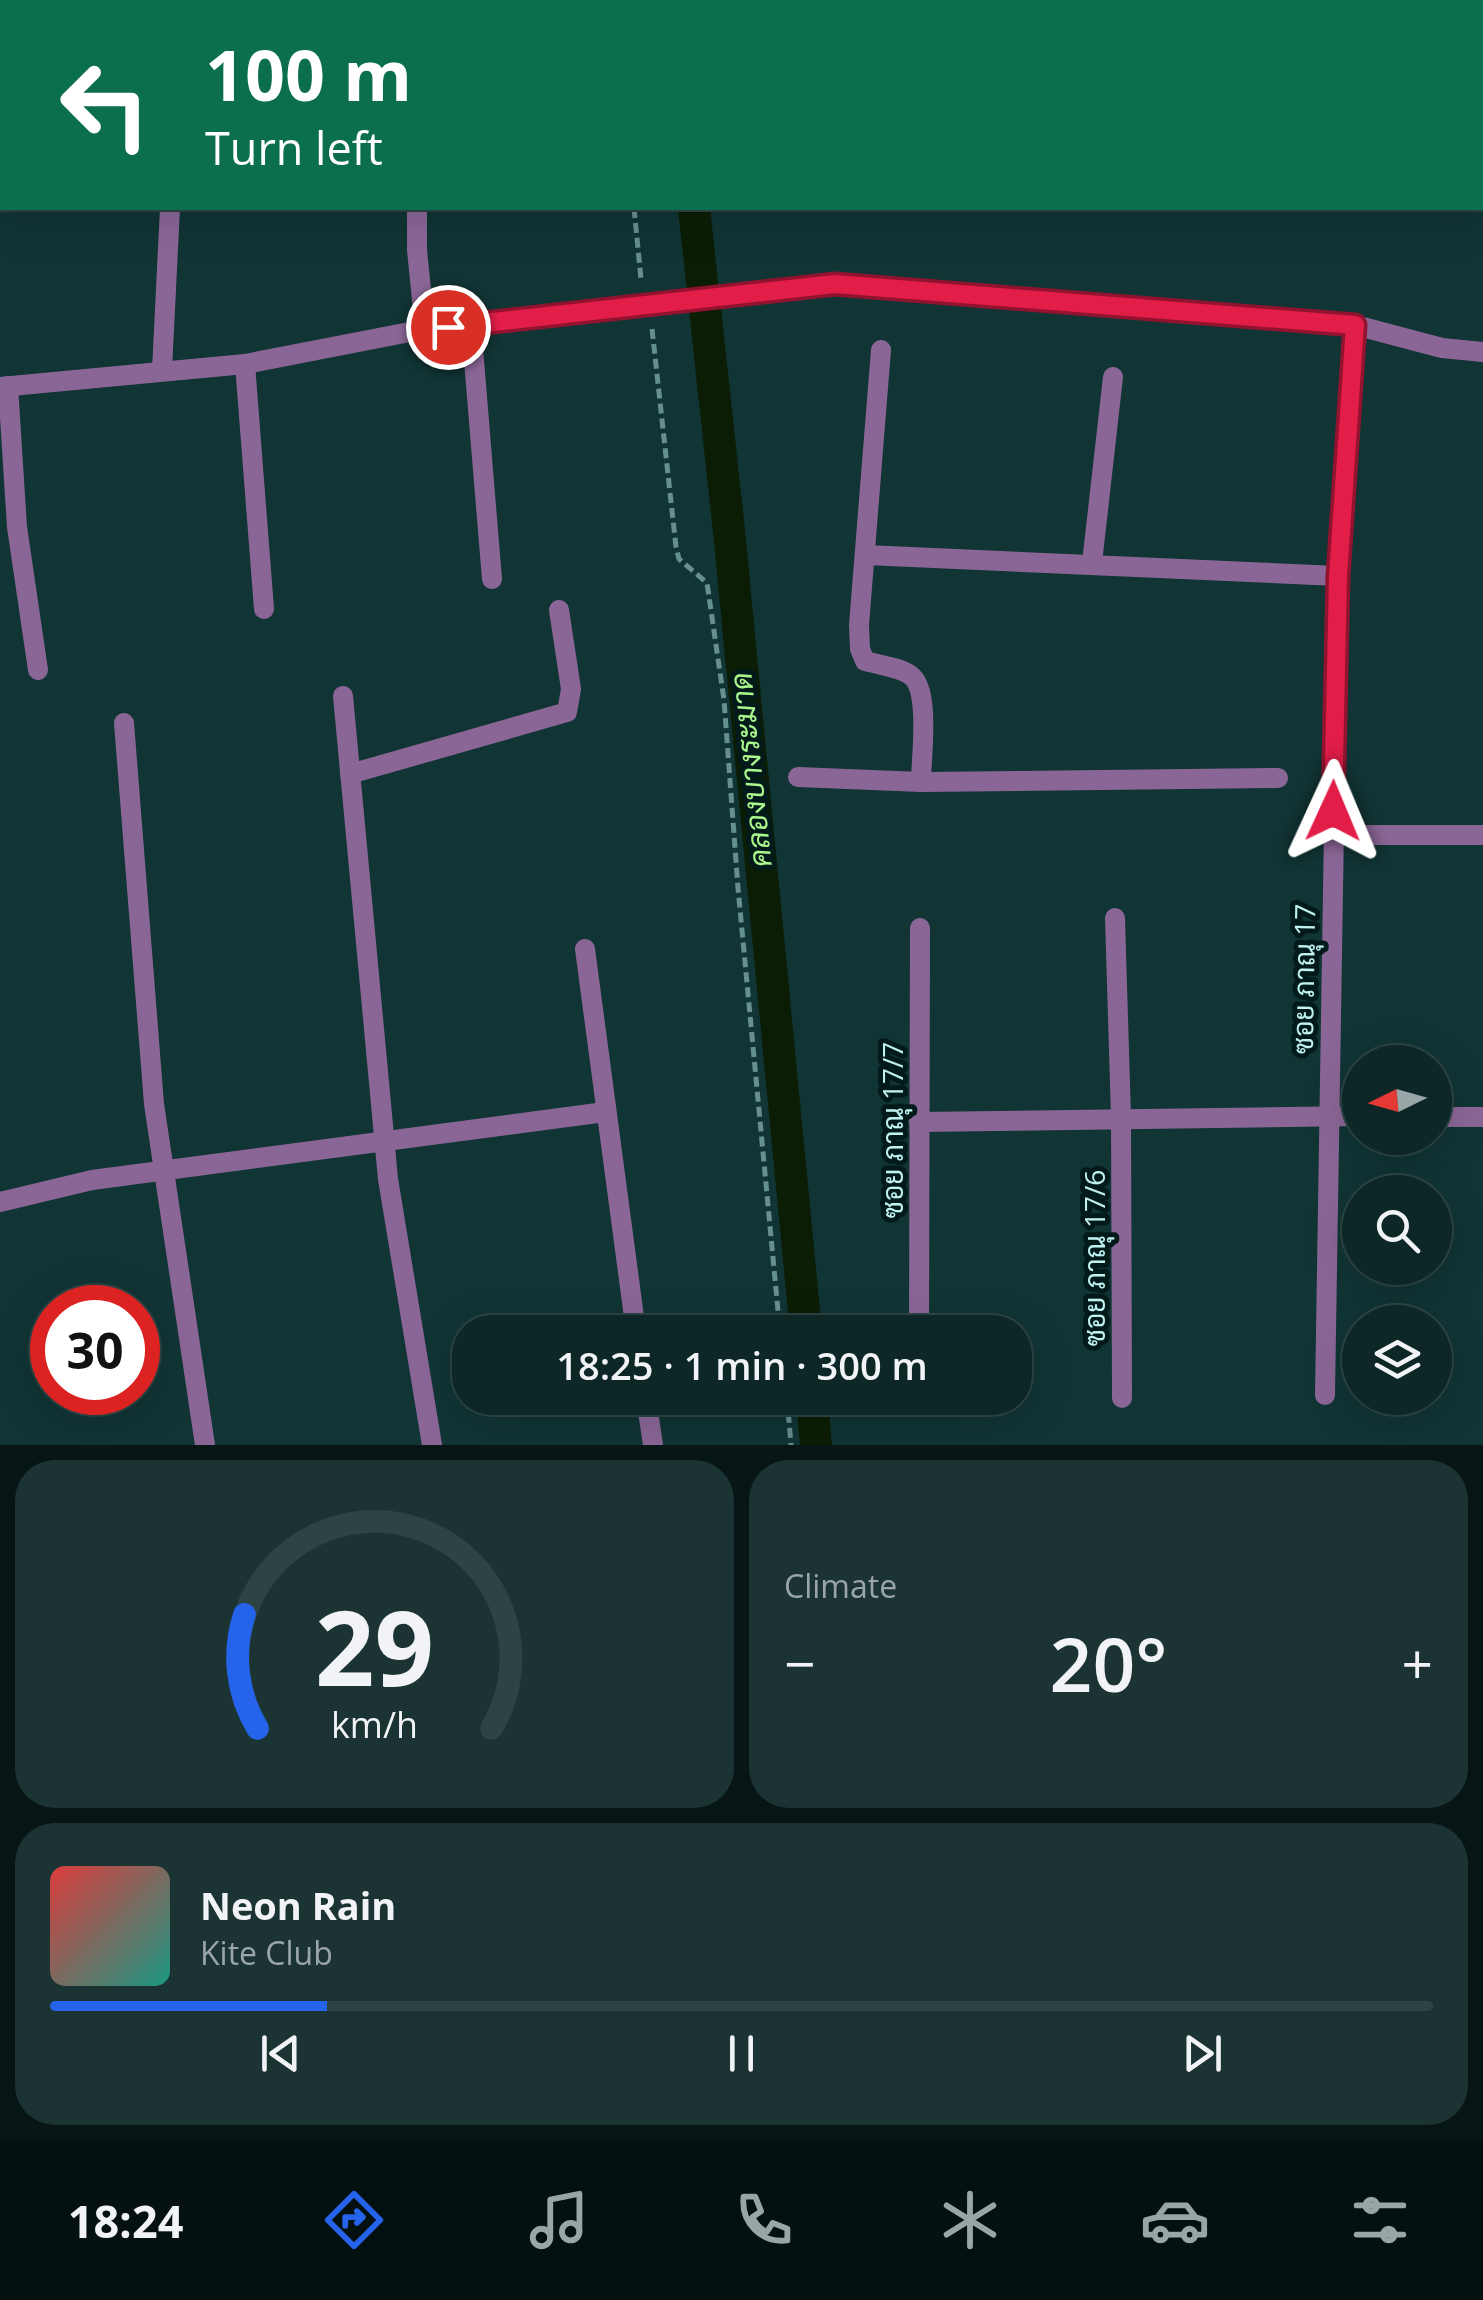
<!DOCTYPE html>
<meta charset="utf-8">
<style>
:root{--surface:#0d2727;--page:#1b3333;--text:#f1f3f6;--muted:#9aa5a7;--line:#2d4444;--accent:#2563eb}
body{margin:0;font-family:"Open Sans",Sarabun,sans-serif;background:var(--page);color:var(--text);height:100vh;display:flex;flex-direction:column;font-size:38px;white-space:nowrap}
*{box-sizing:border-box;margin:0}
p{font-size:32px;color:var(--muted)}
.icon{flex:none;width:55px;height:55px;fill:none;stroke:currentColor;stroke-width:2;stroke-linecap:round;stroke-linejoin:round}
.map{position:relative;height:1445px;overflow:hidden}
.details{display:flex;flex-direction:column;gap:15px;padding:15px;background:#071515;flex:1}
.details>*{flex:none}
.hud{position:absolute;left:0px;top:0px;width:1485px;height:210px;box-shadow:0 10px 40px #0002,0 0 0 2px var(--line);background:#0b6e4f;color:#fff;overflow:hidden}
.needle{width:65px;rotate:265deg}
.controls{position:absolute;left:1342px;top:1045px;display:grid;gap:20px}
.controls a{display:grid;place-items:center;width:110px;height:110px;border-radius:50%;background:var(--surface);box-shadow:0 10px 40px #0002,0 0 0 2px var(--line);font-size:50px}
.speed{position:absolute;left:30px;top:1285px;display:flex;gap:20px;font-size:50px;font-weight:700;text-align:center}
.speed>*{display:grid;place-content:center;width:130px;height:130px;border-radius:50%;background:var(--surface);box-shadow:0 10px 40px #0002,0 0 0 2px var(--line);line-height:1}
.speed .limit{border:15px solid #d22;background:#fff;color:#111}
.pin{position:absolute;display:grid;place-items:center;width:85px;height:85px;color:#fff;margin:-42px;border:5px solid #fff;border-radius:50%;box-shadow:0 2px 10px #0007}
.me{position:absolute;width:110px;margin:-55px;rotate:1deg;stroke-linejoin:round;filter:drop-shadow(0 0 8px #0008)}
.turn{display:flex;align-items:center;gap:35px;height:210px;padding:0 40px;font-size:45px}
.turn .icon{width:130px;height:130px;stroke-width:2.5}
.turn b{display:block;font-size:70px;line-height:85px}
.big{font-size:75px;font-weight:600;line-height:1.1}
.details .tile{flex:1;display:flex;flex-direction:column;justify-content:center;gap:15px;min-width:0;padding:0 35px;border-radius:40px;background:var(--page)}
.details .dial{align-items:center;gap:0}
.dial svg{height:260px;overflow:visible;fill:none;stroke:var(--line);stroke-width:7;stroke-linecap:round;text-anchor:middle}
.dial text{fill:var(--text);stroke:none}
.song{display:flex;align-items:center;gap:30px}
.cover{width:120px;height:120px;border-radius:15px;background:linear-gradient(135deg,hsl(0 70% 55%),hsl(170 70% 35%))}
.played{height:10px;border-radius:5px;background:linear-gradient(90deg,var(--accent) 20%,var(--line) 20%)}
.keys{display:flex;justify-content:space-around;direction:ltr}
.heat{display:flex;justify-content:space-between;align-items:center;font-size:55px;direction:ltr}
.details .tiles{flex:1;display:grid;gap:15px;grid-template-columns:1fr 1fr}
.tile:last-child{grid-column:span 2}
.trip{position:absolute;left:452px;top:1315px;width:580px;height:100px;border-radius:40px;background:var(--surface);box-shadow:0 10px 40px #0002,0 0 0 2px var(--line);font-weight:600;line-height:100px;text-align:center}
.menu{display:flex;height:160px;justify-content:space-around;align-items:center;background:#051010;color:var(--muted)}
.menu .icon{width:70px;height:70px}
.menu .on{color:var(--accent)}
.menu b{font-size:45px;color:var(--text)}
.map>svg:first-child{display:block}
</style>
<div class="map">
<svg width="1483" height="1445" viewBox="0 0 1483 1445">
<rect width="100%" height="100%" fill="#113434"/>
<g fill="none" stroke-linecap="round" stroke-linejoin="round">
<g stroke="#0c1d05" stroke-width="32">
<path d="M672 0V2"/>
<path d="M694 208 729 531 806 1332"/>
<path d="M812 1398 816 1445"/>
</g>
<g stroke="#668f8f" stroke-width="5" stroke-dasharray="10 5" stroke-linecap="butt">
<path d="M616 0 617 2"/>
<path d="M634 208 641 279"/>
<path d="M652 329 676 547 679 559 707 583 724 700 738 888 780 1332"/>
<path d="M787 1398 791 1445"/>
</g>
<g stroke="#8a6696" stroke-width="20">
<path d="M1336 0 1483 2"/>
<path d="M186 2V0"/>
<path d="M431 2V0"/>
<path d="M417 208V250L425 329"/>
<path d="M835 283 1355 325 1442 348 1483 352"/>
<path d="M471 324 492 579"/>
<path d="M881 350 859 625 860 649 865 661C879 665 899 667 910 675 931 688 921 758 921 782"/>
<path d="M245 364 264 609"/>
<path d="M162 370 170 208"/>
<path d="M8 386 17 527 38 670"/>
<path d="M0 387 245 364 425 329 536 317"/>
<path d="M866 555 1338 576"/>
<path d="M1092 563 1113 377"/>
<path d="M343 696 388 1179 432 1445"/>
<path d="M124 723 154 1104 205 1445"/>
<path d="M350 774 567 712 571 689 559 610"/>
<path d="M798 777 921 782 1278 778"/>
<path d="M1332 835H1483"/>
<path d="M1115 918 1121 1117 1122 1398"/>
<path d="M585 949 636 1332"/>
<path d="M1435 1117H1483"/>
<path d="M919 1122 1360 1116"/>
<path d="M0 1202 92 1180 605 1112"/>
<path d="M919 1332 920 928"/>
<path d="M1325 1395 1338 576 1355 325"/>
<path d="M646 1398 653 1445"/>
</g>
<path stroke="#8a6696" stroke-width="20" d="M536 317 835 283"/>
</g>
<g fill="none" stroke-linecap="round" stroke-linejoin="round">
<g stroke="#92132f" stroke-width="25">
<path id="route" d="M448 327 835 284 1355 325 1338 576 1333 811"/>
</g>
<use href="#route" stroke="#e11d48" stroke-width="18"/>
</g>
<g text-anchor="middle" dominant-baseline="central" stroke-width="10" stroke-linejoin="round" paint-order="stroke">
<g font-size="28" fill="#c0f1f1" stroke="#031a1a">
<text transform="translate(1303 979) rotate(-89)">ซอย ภาณุ 17</text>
<text transform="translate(892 1130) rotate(-90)">ซอย ภาณุ 17/7</text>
<text transform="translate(1094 1258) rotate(-90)">ซอย ภาณุ 17/6</text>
</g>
<g font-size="30" font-style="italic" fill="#abf78e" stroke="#031a1a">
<text transform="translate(750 770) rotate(-96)">คลองบางระมาด</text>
</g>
</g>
</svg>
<div class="controls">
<a><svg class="needle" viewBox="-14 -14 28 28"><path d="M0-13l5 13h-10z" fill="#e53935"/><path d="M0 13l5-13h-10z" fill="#9aa5a7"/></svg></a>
<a><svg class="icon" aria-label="search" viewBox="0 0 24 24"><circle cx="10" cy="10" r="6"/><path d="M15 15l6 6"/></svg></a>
<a><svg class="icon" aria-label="layers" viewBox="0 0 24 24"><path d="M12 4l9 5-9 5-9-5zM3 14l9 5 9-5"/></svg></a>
</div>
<div class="speed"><div class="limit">30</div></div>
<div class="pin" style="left:448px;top:327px;background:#d93025"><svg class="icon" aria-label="arrive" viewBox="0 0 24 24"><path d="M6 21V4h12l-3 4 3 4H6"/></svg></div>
<svg class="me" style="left:1333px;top:811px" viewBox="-20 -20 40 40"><path d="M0-17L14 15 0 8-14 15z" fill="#e11d48" stroke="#fff" stroke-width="4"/></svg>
<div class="trip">18:25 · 1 min · 300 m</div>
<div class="hud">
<div class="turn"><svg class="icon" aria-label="left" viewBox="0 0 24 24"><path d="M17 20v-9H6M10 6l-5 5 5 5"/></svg><div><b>100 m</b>Turn left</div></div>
</div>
</div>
<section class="details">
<div class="tiles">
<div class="tile dial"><svg viewBox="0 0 100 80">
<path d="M14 69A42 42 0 1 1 86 69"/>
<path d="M14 69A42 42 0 0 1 10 34" stroke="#2563eb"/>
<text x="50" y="56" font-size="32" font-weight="700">29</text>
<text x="50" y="72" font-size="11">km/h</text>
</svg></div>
<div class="tile"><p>Climate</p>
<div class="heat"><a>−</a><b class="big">20°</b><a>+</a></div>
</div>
<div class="tile">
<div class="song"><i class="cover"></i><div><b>Neon Rain</b><p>Kite Club</p></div></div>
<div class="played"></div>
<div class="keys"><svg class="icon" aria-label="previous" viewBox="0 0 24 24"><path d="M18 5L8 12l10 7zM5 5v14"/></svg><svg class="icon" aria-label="pause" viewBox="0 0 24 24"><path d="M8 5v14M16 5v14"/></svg><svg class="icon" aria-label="next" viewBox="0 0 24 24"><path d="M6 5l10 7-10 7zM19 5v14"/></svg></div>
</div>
</div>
</section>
<nav class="menu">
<b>18:24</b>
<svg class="icon on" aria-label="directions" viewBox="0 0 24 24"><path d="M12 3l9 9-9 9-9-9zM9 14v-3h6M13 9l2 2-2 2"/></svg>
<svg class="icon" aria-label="music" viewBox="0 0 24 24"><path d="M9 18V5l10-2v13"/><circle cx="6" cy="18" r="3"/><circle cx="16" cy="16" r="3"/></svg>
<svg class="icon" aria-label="phone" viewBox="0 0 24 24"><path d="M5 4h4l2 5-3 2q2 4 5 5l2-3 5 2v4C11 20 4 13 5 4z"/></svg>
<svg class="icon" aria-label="climate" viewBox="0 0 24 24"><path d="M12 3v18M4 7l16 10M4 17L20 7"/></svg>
<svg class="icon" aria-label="car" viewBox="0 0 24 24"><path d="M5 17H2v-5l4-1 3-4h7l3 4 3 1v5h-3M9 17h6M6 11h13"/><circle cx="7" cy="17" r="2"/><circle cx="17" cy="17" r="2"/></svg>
<svg class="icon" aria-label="filters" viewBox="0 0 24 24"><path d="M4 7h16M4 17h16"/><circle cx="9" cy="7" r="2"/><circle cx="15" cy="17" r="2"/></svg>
</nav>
